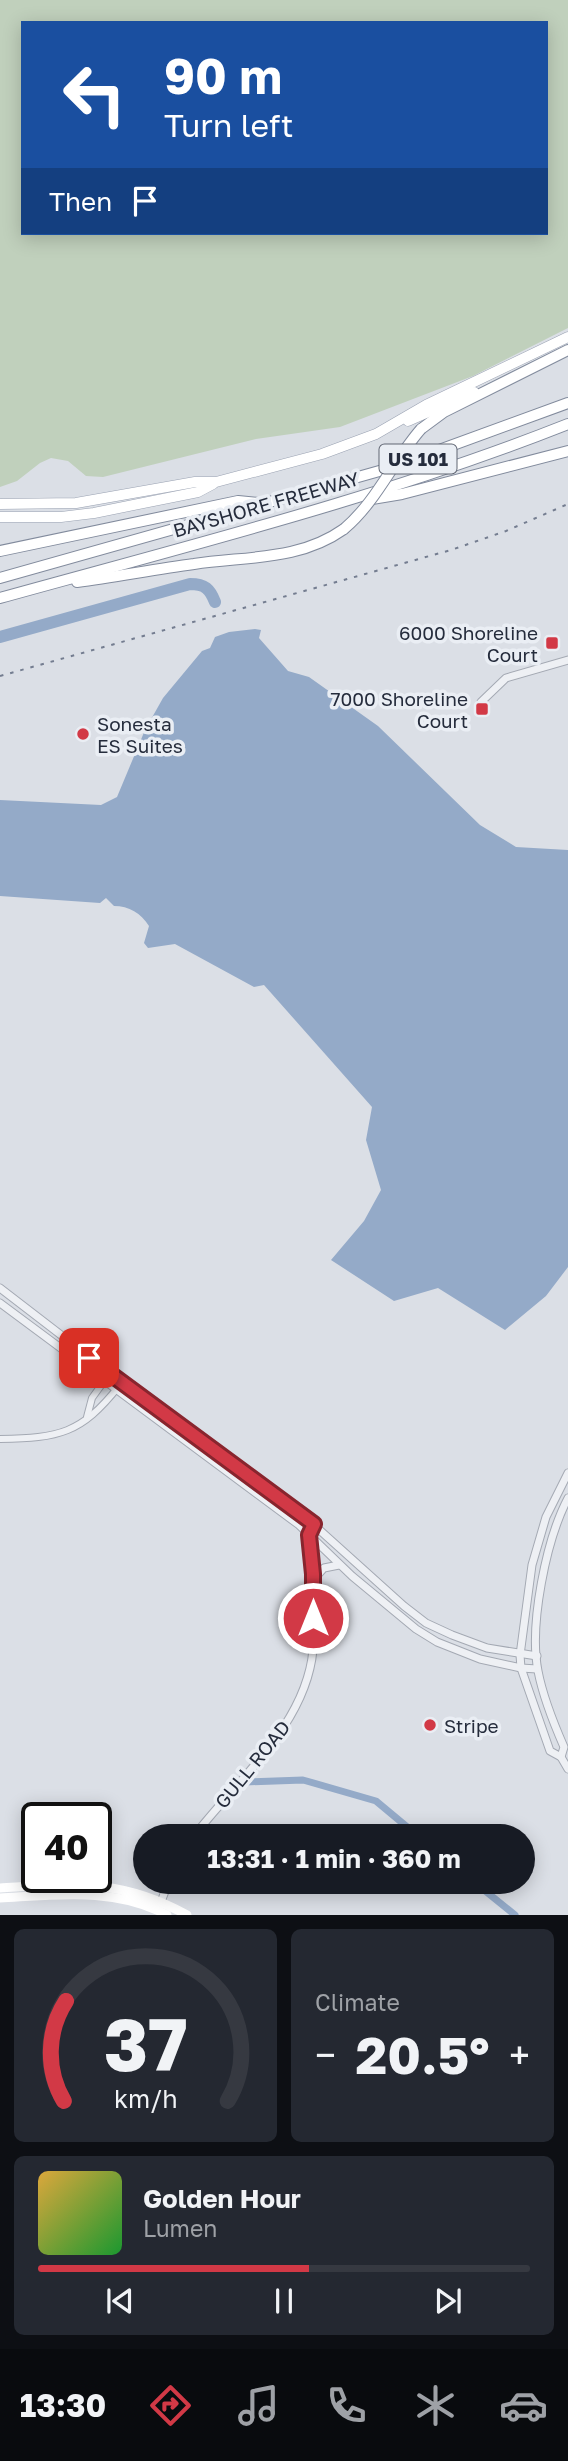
<!DOCTYPE html>
<meta charset="utf-8">
<style>
:root{--surface:#171b24;--page:#242831;--text:#f1f3f6;--muted:#9ea1a6;--line:#363941;--accent:#d23946}
body{margin:0;font-family:"Golos Text",sans-serif;background:var(--page);color:var(--text);height:100vh;display:flex;flex-direction:column;font-size:26px;white-space:nowrap}
*{box-sizing:border-box;margin:0}
p{font-size:23px;color:var(--muted)}
.icon{flex:none;width:38px;height:38px;fill:none;stroke:currentColor;stroke-width:2;stroke-linecap:round;stroke-linejoin:round}
.map{position:relative;height:1915px;overflow:hidden}
.side{display:flex;flex-direction:column;gap:14px;padding:14px;background:#0d0f14;flex:1}
.side>*{flex:none}
.hud{position:absolute;left:21px;top:21px;width:527px;height:214px;border-radius:0px;box-shadow:0 4px 18px #0003;background:#1a4fa0;color:#fff;overflow:hidden}
.speed{position:absolute;left:21px;top:1802px;display:flex;gap:14px;font-size:35px;font-weight:700;text-align:center}
.speed>*{display:grid;place-content:center;width:91px;height:91px;border-radius:50%;background:var(--surface);box-shadow:0 4px 18px #0003;line-height:1}
.speed .limit{border:4px solid #111;border-radius:10px;background:#fff;color:#111}
.pin{position:absolute;display:grid;place-items:center;width:60px;height:60px;color:#fff;margin:-30px;border-radius:14px;box-shadow:0 4px 10px #0006}
.me{position:absolute;width:77px;margin:-38px;rotate:0deg;stroke-linejoin:round;filter:drop-shadow(0 0 5px #0008)}
.turn{display:flex;align-items:center;gap:24px;height:147px;padding:0 28px;font-size:32px}
.turn .icon{width:91px;height:91px;stroke-width:2.5}
.turn b{display:block;font-size:49px;line-height:60px}
.then{display:flex;align-items:center;height:66px;padding:0 28px;background:#0003;gap:14px;font-size:26px}
.big{font-size:52px;font-weight:700;line-height:1.1}
.side .card{flex:1;display:flex;flex-direction:column;justify-content:center;gap:10px;min-width:0;padding:0 24px;border-radius:10px;background:var(--page)}
.side .dial{align-items:center;gap:0}
.dial svg{height:182px;overflow:visible;fill:none;stroke:var(--line);stroke-width:7;stroke-linecap:round;text-anchor:middle}
.dial text{fill:var(--text);stroke:none}
.song{display:flex;align-items:center;gap:21px}
.cover{width:84px;height:84px;border-radius:10px;background:linear-gradient(135deg,hsl(40 70% 55%),hsl(130 70% 35%))}
.played{height:7px;border-radius:4px;background:linear-gradient(90deg,var(--accent) 55%,var(--line) 55%)}
.keys{display:flex;justify-content:space-around;direction:ltr}
.heat{display:flex;justify-content:space-between;align-items:center;font-size:38px;direction:ltr}
.side .tiles{flex:1;display:grid;gap:14px;grid-template-columns:1fr 1fr}
.card:last-child{grid-column:span 2}
.trip{position:absolute;left:133px;top:1824px;width:402px;height:70px;border-radius:35px;background:var(--surface);box-shadow:0 4px 18px #0003;font-weight:700;line-height:70px;text-align:center}
.tabs{display:flex;height:112px;justify-content:space-around;align-items:center;background:#090b0e;color:var(--muted)}
.tabs .icon{width:49px;height:49px}
.tabs .on{color:var(--accent)}
.tabs b{font-size:32px;color:var(--text)}
.map>svg:first-child{display:block}
</style>
<div class="map">
<svg width="568" height="1915" viewBox="0 0 568 1915">
<rect width="100%" height="100%" fill="#dbdfe6"/>
<path fill="#c0d0bc" fill-rule="evenodd" d="M0 0H568V328L473 376 340 427 256 439 103 477 86 476 68 461 51 458 40 463 17 481 0 487ZM23 23H546V233H23Z"/>
<path fill="#94aac8" d="M255 629 261 630 259 638 288 671 309 677 378 726 480 825 516 847 568 850V1267L546 1296 505 1330 438 1288 394 1301 331 1260 364 1221 381 1190 366 1140 372 1107 264 985 254 987 175 944 148 948 144 943 149 926C141 913 129 906 114 906L106 898 100 903 0 896V800L101 805 117 797 145 730 163 698 202 651 210 648 215 637 229 632Z"/>
<g fill="none" stroke-linecap="round" stroke-linejoin="round">
<g stroke="#94aac8" stroke-width="7">
<path d="M239 1786 245 1782 303 1780 376 1801 418 1836"/>
<path d="M473 1881 515 1915"/>
</g>
<path stroke="#94aac8" stroke-width="12" d="M0 637 190 584C205 584 210 589 215 602"/>
<g stroke="#a4a9b3" stroke-width="8">
<g id="minor">
<path d="M87 1417 92 1398 110 1373"/>
<path d="M0 1439C59 1438 81 1434 119 1386"/>
</g>
</g>
<g stroke="#a4a9b3" stroke-width="9">
<g id="tertiary">
<path d="M481 702 506 678 568 660"/>
<path d="M0 1288 139 1395 304 1516 404 1606 426 1623 452 1635 487 1648 537 1656"/>
<path d="M0 1303 299 1525 352 1576 416 1629 437 1642 480 1659 521 1668 537 1669"/>
<path d="M568 1473 546 1517 532 1565 520 1655 521 1668 550 1751 561 1757 568 1769"/>
<path d="M314 1579 324 1568 339 1565"/>
<path d="M561 1757 564 1747C553 1722 543 1697 538 1671 529 1625 546 1540 568 1498"/>
<path d="M194 1836C237 1780 306 1725 313 1650 315 1626 314 1600 313 1576 313 1558 307 1541 314 1524"/>
<path d="M159 1907 169 1881"/>
</g>
</g>
<g stroke="#9aa2b2" stroke-width="11">
<g id="primary">
<path d="M408 421 474 392"/>
<path d="M0 504 76 503 195 482H216L322 454 376 434 426 405 568 337"/>
<path d="M0 517H61L94 513 198 492 213 484"/>
</g>
</g>
<g stroke="#828b9d" stroke-width="12">
<g id="motorway">
<path d="M421 429 444 412 568 350"/>
<path d="M372 499 402 494 568 451"/>
<path d="M0 551 238 501 258 503"/>
<path d="M0 578 390 468 568 403"/>
<path d="M77 582C116 577 155 569 194 564 247 556 299 561 344 529"/>
<path d="M0 598C191 545 384 497 568 424"/>
</g>
</g>
<use href="#minor" stroke="#eef0f4" stroke-width="6"/>
<use href="#tertiary" stroke="#eef0f4" stroke-width="7"/>
<g stroke="#fff" stroke-width="9">
<path d="M0 1888C73 1884 120 1878 187 1915"/>
<path d="M0 1898C56 1895 116 1887 167 1915"/>
</g>
<use href="#primary" stroke="#fff" stroke-width="10"/>
<use href="#motorway" stroke="#fff" stroke-width="10"/>
<path stroke="#747d90" stroke-width="2" stroke-dasharray="3.5 7" stroke-linecap="butt" d="M0 676 451 550 506 531 568 504"/>
<g stroke="#828b9d" stroke-width="12" stroke-linecap="butt">
<path id="motorway-bridge" d="M344 529C377 501 393 461 421 429"/>
</g>
<use href="#motorway-bridge" stroke="#fff" stroke-width="10"/>
</g>
<g fill="none" stroke-linecap="round" stroke-linejoin="round">
<g stroke="#88252e" stroke-width="18">
<path id="route" d="M89 1358 314 1524 309 1535 313 1574V1618"/>
</g>
<use href="#route" stroke="#d23946" stroke-width="12"/>
</g>
<g fill="#d23946" stroke="#eaeef4" stroke-width="2.5">
<rect x="545" y="636" width="14" height="14" rx="3.5"/>
<rect x="475" y="702" width="14" height="14" rx="3.5"/>
<circle cx="83" cy="734" r="7"/>
<circle cx="430" cy="1725" r="7"/>
</g>
<g text-anchor="middle" dominant-baseline="central" stroke-width="7" stroke-linejoin="round" paint-order="stroke">
<rect fill="#eaeef4" stroke="#606673" stroke-width="2" x="379.5" y="444.5" width="77" height="29" rx="5"/>
<g font-size="18" font-weight="bold" fill="#252c3c">
<text x="418" y="459">US 101</text>
</g>
<g font-size="19" fill="#252c3c" stroke="#eaeef4">
<text transform="translate(266 504) rotate(-16)">BAYSHORE FREEWAY</text>
<text transform="translate(252 1764) rotate(-51)">GULL ROAD</text>
</g>
<g font-size="19" fill="#252c3c" stroke="#eaeef4" text-anchor="end">
<text x="538" y="632">6000 Shoreline<tspan x="538" dy="22">Court</tspan></text>
<text x="468" y="698">7000 Shoreline<tspan x="468" dy="22">Court</tspan></text>
<text x="97" y="723" text-anchor="start">Sonesta<tspan x="97" dy="22">ES Suites</tspan></text>
<text x="444" y="1725" text-anchor="start">Stripe</text>
</g>
</g>
</svg>
<div class="speed"><div class="limit">40</div></div>
<div class="pin" style="left:89px;top:1358px;background:#d93025"><svg class="icon" aria-label="arrive" viewBox="0 0 24 24"><path d="M6 21V4h12l-3 4 3 4H6"/></svg></div>
<svg class="me" style="left:313px;top:1618px" viewBox="-20 -20 40 40"><circle r="17" fill="#d23946" stroke="#fff" stroke-width="3"/><path d="M0-11L8 9 0 5-8 9z" fill="#fff"/></svg>
<div class="trip">13:31 · 1 min · 360 m</div>
<div class="hud">
<div class="turn"><svg class="icon" aria-label="left" viewBox="0 0 24 24"><path d="M17 20v-9H6M10 6l-5 5 5 5"/></svg><div><b>90 m</b>Turn left</div></div>
<div class="then">Then<svg class="icon" aria-label="arrive" viewBox="0 0 24 24"><path d="M6 21V4h12l-3 4 3 4H6"/></svg></div>
</div>
</div>
<section class="side">
<div class="tiles">
<div class="card dial"><svg viewBox="0 0 100 80">
<path d="M14 69A42 42 0 1 1 86 69"/>
<path d="M14 69A42 42 0 0 1 15 25" stroke="#d23946"/>
<text x="50" y="56" font-size="32" font-weight="700">37</text>
<text x="50" y="72" font-size="11">km/h</text>
</svg></div>
<div class="card"><p>Climate</p>
<div class="heat"><a>−</a><b class="big">20.5°</b><a>+</a></div>
</div>
<div class="card">
<div class="song"><i class="cover"></i><div><b>Golden Hour</b><p>Lumen</p></div></div>
<div class="played"></div>
<div class="keys"><svg class="icon" aria-label="previous" viewBox="0 0 24 24"><path d="M18 5L8 12l10 7zM5 5v14"/></svg><svg class="icon" aria-label="pause" viewBox="0 0 24 24"><path d="M8 5v14M16 5v14"/></svg><svg class="icon" aria-label="next" viewBox="0 0 24 24"><path d="M6 5l10 7-10 7zM19 5v14"/></svg></div>
</div>
</div>
</section>
<nav class="tabs">
<b>13:30</b>
<svg class="icon on" aria-label="directions" viewBox="0 0 24 24"><path d="M12 3l9 9-9 9-9-9zM9 14v-3h6M13 9l2 2-2 2"/></svg>
<svg class="icon" aria-label="music" viewBox="0 0 24 24"><path d="M9 18V5l10-2v13"/><circle cx="6" cy="18" r="3"/><circle cx="16" cy="16" r="3"/></svg>
<svg class="icon" aria-label="phone" viewBox="0 0 24 24"><path d="M5 4h4l2 5-3 2q2 4 5 5l2-3 5 2v4C11 20 4 13 5 4z"/></svg>
<svg class="icon" aria-label="climate" viewBox="0 0 24 24"><path d="M12 3v18M4 7l16 10M4 17L20 7"/></svg>
<svg class="icon" aria-label="car" viewBox="0 0 24 24"><path d="M5 17H2v-5l4-1 3-4h7l3 4 3 1v5h-3M9 17h6M6 11h13"/><circle cx="7" cy="17" r="2"/><circle cx="17" cy="17" r="2"/></svg>
</nav>
